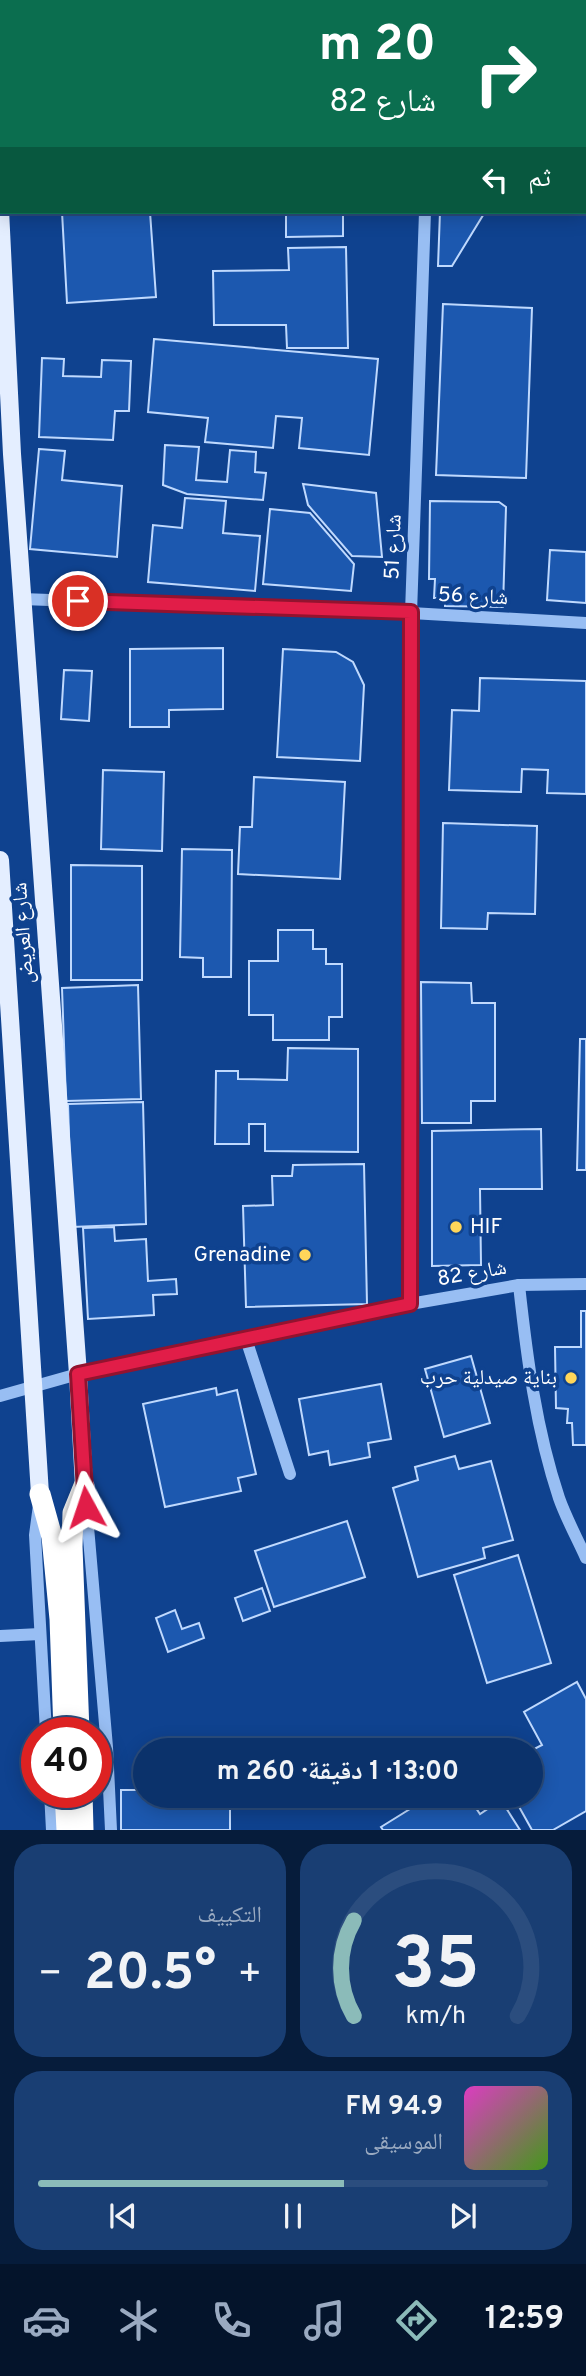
<!DOCTYPE html>
<html lang="ar">
<meta charset="utf-8">
<style>
:root{--surface:#0b326b;--page:#193e73;--text:#f1f3f6;--muted:#9aaac1;--line:#2b4d7e;--accent:#8bbbb9}
body{margin:0;font-family:Overpass,"Noto Naskh Arabic",sans-serif;background:var(--page);color:var(--text);direction:rtl;height:100vh;display:flex;flex-direction:column;font-size:26px;white-space:nowrap}
*{box-sizing:border-box;margin:0}
p{font-size:23px;color:var(--muted)}
.icon{flex:none;width:38px;height:38px;fill:none;stroke:currentColor;stroke-width:2;stroke-linecap:round;stroke-linejoin:round}
.map{position:relative;height:1830px;overflow:hidden;direction:ltr}
.details{display:flex;flex-direction:column;gap:14px;padding:14px;background:#061c3b;flex:1}
.details>*{flex:none}
.guide{position:absolute;left:0px;top:0px;width:586px;height:214px;box-shadow:0 4px 18px #0003,0 0 0 2px var(--line);direction:rtl;background:#0b6e4f;color:#fff;overflow:hidden}
.speed{position:absolute;left:21px;top:1717px;display:flex;gap:14px;font-size:35px;font-weight:700;text-align:center}
.speed>*{display:grid;place-content:center;width:91px;height:91px;border-radius:50%;background:var(--surface);box-shadow:0 4px 18px #0003,0 0 0 2px var(--line);line-height:1}
.speed .limit{border:10px solid #d22;background:#fff;color:#111}
.pin{position:absolute;display:grid;place-items:center;width:60px;height:60px;color:#fff;margin:-30px;border:4px solid #fff;border-radius:50%;box-shadow:0 2px 7px #0007}
.me{position:absolute;width:77px;margin:-38px;rotate:355deg;stroke-linejoin:round;filter:drop-shadow(0 0 5px #0008)}
.turn{display:flex;align-items:center;gap:24px;height:147px;padding:0 35px;font-size:32px}
.turn .icon{width:91px;height:91px;stroke-width:2.5}
.turn b{display:block;font-size:49px;line-height:60px}
.then{display:flex;align-items:center;height:66px;padding:0 35px;background:#0003;gap:14px;font-size:26px}
.big{font-size:52px;font-weight:700;line-height:1.1}
.details .tile{flex:1;display:flex;flex-direction:column;justify-content:center;gap:10px;min-width:0;padding:0 24px;border-radius:28px;background:var(--page)}
.details .dial{align-items:center;gap:0}
.dial svg{height:182px;overflow:visible;fill:none;stroke:var(--line);stroke-width:7;stroke-linecap:round;text-anchor:middle}
.dial text{fill:var(--text);stroke:none}
.song{display:flex;align-items:center;gap:21px}
.cover{width:84px;height:84px;border-radius:10px;background:linear-gradient(135deg,hsl(310 70% 55%),hsl(100 70% 35%))}
.played{height:7px;border-radius:4px;background:linear-gradient(90deg,var(--accent) 60%,var(--line) 60%)}
.keys{display:flex;justify-content:space-around;direction:ltr}
.heat{display:flex;justify-content:space-between;align-items:center;font-size:38px;direction:ltr}
.details .tiles{flex:1;display:grid;gap:14px;grid-template-columns:1fr 1fr}
.tile:last-child{grid-column:span 2}
.trip{position:absolute;left:133px;top:1738px;width:410px;height:70px;border-radius:35px;background:var(--surface);box-shadow:0 4px 18px #0003,0 0 0 2px var(--line);font-weight:700;line-height:70px;text-align:center;direction:rtl}
.tabs{display:flex;height:112px;justify-content:space-around;align-items:center;background:#04142b;color:var(--muted)}
.tabs .icon{width:49px;height:49px}
.tabs .selected{color:var(--accent)}
.tabs b{font-size:32px;color:var(--text)}
.map>svg:first-child{display:block}
</style>
<div class="map">
<svg width="586" height="1830" viewBox="0 0 586 1830">
<rect width="100%" height="100%" fill="#0f428f"/>
<g fill="#1c58af" stroke="#bfd9fe" stroke-width="2">
<rect x="64" y="0" width="86" height="2"/>
<path d="M159 0H258V2Z"/>
<path d="M270 0H347V2H269Z"/>
<rect x="447" y="0" width="49" height="2"/>
<path d="M566 0H586V83L584 2Z"/>
<path d="M62 212H150L156 297 67 303Z"/>
<path d="M286 212H343V236L286 237Z"/>
<path d="M440 212H485L452 266H438Z"/>
<path d="M346 247 348 348H287L286 325H214L213 271 289 270 288 248Z"/>
<path d="M443 304 532 308 526 478 436 475Z"/>
<path d="M154 339 378 359 369 455 299 448 302 418 276 416 273 448 205 442 208 418 148 412Z"/>
<path d="M42 358 64 359 63 376 101 377 102 360 131 361 129 411H115L113 440 39 437Z"/>
<path d="M165 445 199 447 196 480 227 482 230 450 256 452 255 472 266 473 263 500 187 494 163 485Z"/>
<path d="M39 449 65 451 62 480 122 486 117 557 30 549Z"/>
<path d="M303 484 376 493 382 557 352 556 308 505Z"/>
<path d="M185 498 226 501 223 533 260 536 255 591 148 582 153 525 182 528Z"/>
<path d="M430 501 499 502 506 507 503 607 445 606V598H434L435 579H429Z"/>
<path d="M270 509 310 513 354 564 351 591 263 584Z"/>
<path d="M550 550 586 552V603L547 600Z"/>
<path d="M223 648V709L169 710V727H130V649Z"/>
<path d="M283 649 336 652 353 662 364 685 360 761 277 757Z"/>
<path d="M64 670 92 671 89 721 61 719Z"/>
<path d="M480 678 586 681V794L547 793 548 770 522 769 521 792 449 790 452 710 479 711Z"/>
<path d="M103 770 164 772 162 851 101 849Z"/>
<path d="M254 777 345 782 340 879 238 874 240 827H252Z"/>
<path d="M443 823 537 826 535 914 488 913 487 929 441 928Z"/>
<path d="M182 849 232 850 231 977H203V958L180 957Z"/>
<path d="M71 865 142 866V980H71Z"/>
<path d="M278 930H313V949H326V964H342V1017H329V1040H273V1015H249V961H278Z"/>
<path d="M421 982 471 983 472 1003H495V1101H471V1123H422Z"/>
<path d="M138 985 141 1099 66 1101 62 988Z"/>
<path d="M580 1039H586V1170H577Z"/>
<path d="M288 1048 358 1049V1152L265 1151V1124H249V1144H215L216 1071H238V1079L287 1080Z"/>
<path d="M143 1102 146 1224 72 1227 68 1104Z"/>
<path d="M541 1129 542 1189H480L481 1265 432 1266V1131Z"/>
<path d="M364 1164 367 1304 246 1307 243 1206 273 1205 272 1176H292L293 1165Z"/>
<path d="M114 1227 115 1241 146 1239 148 1281 176 1279 177 1294 153 1295 154 1315 88 1319 83 1228Z"/>
<path d="M581 1311H586V1445H573L572 1423H567L568 1409 556 1408 555 1347H581Z"/>
<path d="M471 1356 490 1423 444 1437 425 1369Z"/>
<path d="M381 1384 391 1439 368 1443 370 1457 330 1465 328 1451 309 1455 299 1399Z"/>
<path d="M216 1388 217 1395 237 1390 256 1474 238 1478 241 1491 165 1507 143 1404Z"/>
<path d="M455 1456 459 1469 491 1461 513 1540 483 1548 485 1558 418 1577 393 1488 418 1480 415 1467Z"/>
<path d="M347 1521 365 1577 274 1607 255 1551Z"/>
<path d="M518 1555 551 1663 487 1683 454 1575Z"/>
<path d="M262 1588 270 1611 243 1621 235 1598Z"/>
<path d="M175 1610 182 1629 199 1623 204 1638 168 1652 156 1618Z"/>
<path d="M577 1682 586 1699V1811L553 1830H532L513 1796H530V1751L542 1745 524 1712Z"/>
<path d="M121 1790H145V1796H174V1808H205V1796H230V1830H121Z"/>
<path d="M431 1796H468L480 1814 501 1800 520 1830H383L381 1827Z"/>
</g>
<g fill="none" stroke-linecap="round" stroke-linejoin="round">
<g stroke="#98bef3" stroke-width="12">
<path d="M431 2V0"/>
<path d="M22 599 411 613 586 623"/>
<path d="M519 1285C527 1358 536 1429 559 1498 566 1518 577 1538 586 1558"/>
<path d="M410 1304 411 613 425 212"/>
<path d="M246 1339 290 1474"/>
<path d="M0 1396 78 1374 410 1304 519 1285 586 1284"/>
<path d="M85 1492 107 1747 111 1830"/>
<path d="M39 1505 35 1535 46 1732"/>
<path d="M0 1636 40 1634"/>
<path d="M50 1792 52 1830"/>
</g>
<g stroke="#e4eeff" stroke-width="18">
<path d="M0 210 12 454 78 1374 84 1486"/>
<path d="M0 860 40 1494"/>
</g>
<g stroke="#fff" stroke-width="21">
<path d="M40 1494 52 1537 60 1619 64 1732"/>
<path d="M79 1732 72 1547 73 1513 84 1486"/>
<path d="M65 1792 67 1830"/>
<path d="M82 1792 83 1830"/>
</g>
</g>
<g fill="none" stroke-linecap="round" stroke-linejoin="round">
<g stroke="#92132f" stroke-width="18">
<path id="route" d="M78 601 411 612 410 1304 78 1374 86 1507"/>
</g>
<use href="#route" stroke="#e11d48" stroke-width="12"/>
</g>
<g fill="#ffd65a" stroke="#0f428f" stroke-width="2.5">
<circle cx="456" cy="1227" r="7"/>
<circle cx="305" cy="1255" r="7"/>
<circle cx="571" cy="1378" r="7"/>
</g>
<g text-anchor="middle" dominant-baseline="central" stroke-width="7" stroke-linejoin="round" paint-order="stroke">
<g font-size="21" fill="#fff" stroke="#0f428f">
<text transform="translate(394 547) rotate(-88)">شارع 51</text>
<text transform="translate(473 597) rotate(3)">شارع 56</text>
<text transform="translate(24 933) rotate(-94)">شارع العريض</text>
<text transform="translate(472 1274) rotate(-10)">شارع 82</text>
</g>
<g font-size="21" fill="#fff" stroke="#0f428f" text-anchor="end">
<text x="470" y="1227" text-anchor="start">HIF</text>
<text x="291" y="1255">Grenadine</text>
<text x="557" y="1378">بناية صيدلية حرب</text>
</g>
</g>
</svg>
<div class="speed"><div class="limit">40</div></div>
<div class="pin" style="left:78px;top:601px;background:#d93025"><svg class="icon" aria-label="arrive" viewBox="0 0 24 24"><path d="M6 21V4h12l-3 4 3 4H6"/></svg></div>
<svg class="me" style="left:86px;top:1507px" viewBox="-20 -20 40 40"><path d="M0-17L14 15 0 8-14 15z" fill="#e11d48" stroke="#fff" stroke-width="4"/></svg>
<div class="trip">13:00 · 1 دقيقة · 260 m</div>
<div class="guide">
<div class="turn"><svg class="icon" aria-label="right" viewBox="0 0 24 24"><path d="M7 20v-9h11M14 6l5 5-5 5"/></svg><div><b>20 m</b>شارع 82</div></div>
<div class="then">ثم<svg class="icon" aria-label="left" viewBox="0 0 24 24"><path d="M17 20v-9H6M10 6l-5 5 5 5"/></svg></div>
</div>
</div>
<section class="details">
<div class="tiles">
<div class="tile dial"><svg viewBox="0 0 100 80">
<path d="M14 69A42 42 0 1 1 86 69"/>
<path d="M14 69A42 42 0 0 1 14 27" stroke="#8bbbb9"/>
<text x="50" y="56" font-size="32" font-weight="700">35</text>
<text x="50" y="72" font-size="11">km/h</text>
</svg></div>
<div class="tile"><p>التكييف</p>
<div class="heat"><a>−</a><b class="big">20.5°</b><a>+</a></div>
</div>
<div class="tile">
<div class="song"><i class="cover"></i><div><b>94.9 FM</b><p>الموسيقى</p></div></div>
<div class="played"></div>
<div class="keys"><svg class="icon" aria-label="previous" viewBox="0 0 24 24"><path d="M18 5L8 12l10 7zM5 5v14"/></svg><svg class="icon" aria-label="pause" viewBox="0 0 24 24"><path d="M8 5v14M16 5v14"/></svg><svg class="icon" aria-label="next" viewBox="0 0 24 24"><path d="M6 5l10 7-10 7zM19 5v14"/></svg></div>
</div>
</div>
</section>
<nav class="tabs">
<b>12:59</b>
<svg class="icon selected" aria-label="directions" viewBox="0 0 24 24"><path d="M12 3l9 9-9 9-9-9zM9 14v-3h6M13 9l2 2-2 2"/></svg>
<svg class="icon" aria-label="music" viewBox="0 0 24 24"><path d="M9 18V5l10-2v13"/><circle cx="6" cy="18" r="3"/><circle cx="16" cy="16" r="3"/></svg>
<svg class="icon" aria-label="phone" viewBox="0 0 24 24"><path d="M5 4h4l2 5-3 2q2 4 5 5l2-3 5 2v4C11 20 4 13 5 4z"/></svg>
<svg class="icon" aria-label="climate" viewBox="0 0 24 24"><path d="M12 3v18M4 7l16 10M4 17L20 7"/></svg>
<svg class="icon" aria-label="car" viewBox="0 0 24 24"><path d="M5 17H2v-5l4-1 3-4h7l3 4 3 1v5h-3M9 17h6M6 11h13"/><circle cx="7" cy="17" r="2"/><circle cx="17" cy="17" r="2"/></svg>
</nav>
